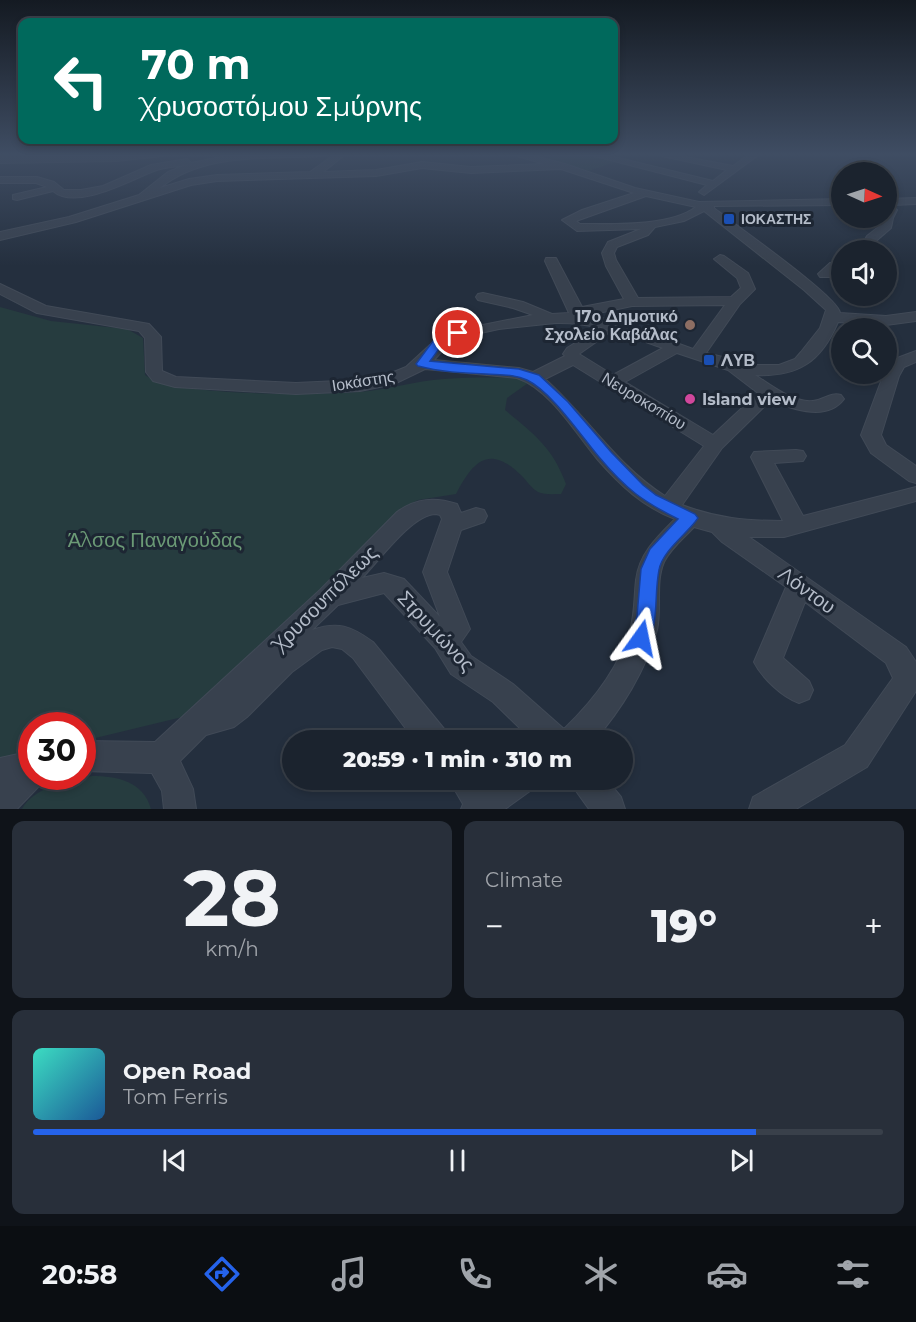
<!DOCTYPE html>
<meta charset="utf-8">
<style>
:root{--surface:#1b232e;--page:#282f3a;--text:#f1f3f6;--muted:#a0a4aa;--line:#39404a;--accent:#2563eb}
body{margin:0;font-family:Montserrat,sans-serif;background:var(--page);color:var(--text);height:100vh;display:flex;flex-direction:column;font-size:22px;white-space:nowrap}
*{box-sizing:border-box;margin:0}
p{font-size:20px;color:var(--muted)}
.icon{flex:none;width:33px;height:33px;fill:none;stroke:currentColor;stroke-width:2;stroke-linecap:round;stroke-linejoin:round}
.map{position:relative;height:809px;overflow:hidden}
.sheet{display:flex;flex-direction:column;gap:12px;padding:12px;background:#0f1319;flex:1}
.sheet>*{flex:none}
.top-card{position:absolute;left:18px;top:18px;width:600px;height:126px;border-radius:12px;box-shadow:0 3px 9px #0003,0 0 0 2px var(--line);background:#00695c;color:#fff;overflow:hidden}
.needle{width:39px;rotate:93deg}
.fabs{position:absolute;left:831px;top:162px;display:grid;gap:12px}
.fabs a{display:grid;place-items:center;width:66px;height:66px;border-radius:50%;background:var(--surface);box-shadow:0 3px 9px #0003,0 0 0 2px var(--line);font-size:30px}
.speed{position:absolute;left:18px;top:712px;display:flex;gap:12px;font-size:30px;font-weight:700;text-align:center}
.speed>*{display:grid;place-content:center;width:78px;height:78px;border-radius:50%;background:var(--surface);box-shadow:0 3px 9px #0003,0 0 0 2px var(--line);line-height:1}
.speed .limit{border:9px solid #d22;background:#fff;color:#111}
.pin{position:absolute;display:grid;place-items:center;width:51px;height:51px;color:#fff;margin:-26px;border:3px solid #fff;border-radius:50%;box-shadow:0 2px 6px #0007}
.me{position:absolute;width:66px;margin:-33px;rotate:12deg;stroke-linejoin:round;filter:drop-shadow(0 0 4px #0008)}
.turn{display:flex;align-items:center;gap:21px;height:126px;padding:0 24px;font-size:27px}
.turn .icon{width:78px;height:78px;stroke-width:2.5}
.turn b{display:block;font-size:42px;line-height:51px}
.big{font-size:45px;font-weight:800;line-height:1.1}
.sheet .card{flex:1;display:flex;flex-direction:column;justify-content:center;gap:9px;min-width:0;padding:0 21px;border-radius:12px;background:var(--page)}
.sheet .dial{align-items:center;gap:0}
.dial b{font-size:78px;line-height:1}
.song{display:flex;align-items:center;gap:18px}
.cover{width:72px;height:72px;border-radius:9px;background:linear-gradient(135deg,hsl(170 70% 55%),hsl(210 70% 35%))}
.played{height:6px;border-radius:3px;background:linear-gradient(90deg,var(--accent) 85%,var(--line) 85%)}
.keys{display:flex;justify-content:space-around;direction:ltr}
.heat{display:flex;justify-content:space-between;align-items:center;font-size:33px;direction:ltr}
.sheet .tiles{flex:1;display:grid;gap:12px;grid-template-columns:1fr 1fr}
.card:last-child{grid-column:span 2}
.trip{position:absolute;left:282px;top:730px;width:351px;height:60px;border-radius:30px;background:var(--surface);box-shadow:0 3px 9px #0003,0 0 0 2px var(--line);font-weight:800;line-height:60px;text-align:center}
.menu{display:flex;height:96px;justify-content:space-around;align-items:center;background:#0b0e12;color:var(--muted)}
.menu .icon{width:42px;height:42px}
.menu .current{color:var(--accent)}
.menu b{font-size:27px;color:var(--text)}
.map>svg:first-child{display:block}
</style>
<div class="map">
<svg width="916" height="809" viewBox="0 0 916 809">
<rect width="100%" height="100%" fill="#242f3e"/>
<g fill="#263c3f">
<path d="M565 153H581L615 162 589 171 547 158Z"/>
<path d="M0 307 51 321 127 329 143 338 145 375C173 397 318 395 358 392 387 390 415 381 444 379 470 377 496 378 522 377L531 381 507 398 505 410C534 434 553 448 566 484L561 494C554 494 544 495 538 492 532 489 526 480 521 475 489 444 473 461 456 494L418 500 403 508 203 712 83 741 82 726H32L31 754 0 762Z"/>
<path d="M92 776C117 776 143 781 151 809H22C33 787 70 780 92 776Z"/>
</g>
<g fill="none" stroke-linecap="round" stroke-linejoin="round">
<g stroke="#414a57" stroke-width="2">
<g id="minor">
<path d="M139 153H167L163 156 116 161 0 163V157Z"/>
<path d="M275 153H327L323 156C270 159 203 152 160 188L189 179 217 175 310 172 337 153H347L323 172 376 170 422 162 471 167 544 164 508 153H522L565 164 635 188 699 202 842 199V205L714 206V208C732 223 839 297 840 313L886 316 916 312V321L886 325 838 322C821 362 798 377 755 375 771 385 793 403 813 401 824 400 830 392 841 395L844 399C827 422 791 409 771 400L722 448 682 505C716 518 747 521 783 521L751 457 754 452 796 450 803 451 806 456 803 461 774 463 803 516 916 487V501L784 537H749L906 647 916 662V691L867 767 796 809H749L753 797 845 745 893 678 886 663 805 602 783 658 809 681 813 690 809 699 799 703C782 697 762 678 754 662L786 587 722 542 712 532 694 527C684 538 671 548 664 562 655 583 662 608 657 630 646 670 621 710 594 741H533L493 702 451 674 435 648 384 593 338 605 312 630C338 621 351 626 373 642L445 730 449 741H415L353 658 342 649 332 647 322 650 292 672 247 717 234 727 206 735 180 761 193 789 196 809H164L162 791 152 773 82 771V741L155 742 320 590 397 512C416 498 435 497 457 504L461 513 476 508 484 510 487 516 484 522 461 530 447 572 470 629 461 642 471 656 513 684 564 729C592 702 619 668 630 630 635 614 634 597 636 580 639 554 657 537 675 519 643 507 620 485 598 460 576 434 550 389 517 378L425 369 394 384 360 391 296 394 175 387 153 381 146 372 145 338 139 331 37 313 0 294V284L46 306 149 324 161 337 162 371 176 377 296 383 360 380 384 376 406 367 443 333 533 315 513 308 478 300 476 297 478 294 483 293 523 302 552 314 569 313 545 261 546 258H556L582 307 624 299 606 266 602 253 608 242 641 229 577 231 562 220 582 210 634 193 561 169 471 173 422 168 376 176 217 181 191 185 76 222 0 240V232L69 217 139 195 168 172 186 165C175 167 163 167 154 171 130 180 76 211 53 191L17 200 13 199V195L47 187 36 183H0V177H37L54 182 64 190H81L103 186 151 165 187 159 191 163 231 155ZM646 196 696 207C669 227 612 224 580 224L576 221ZM704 211 804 290 826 310 820 328 801 352 795 359 779 365H756L706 353 740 304 755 289 748 273 724 256 720 255 714 259 737 278 741 288 731 297 638 298 616 260 614 253 617 247 648 235 655 227 684 221ZM725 305 693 349 616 321 589 315 632 306ZM555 323C594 322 626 335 663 348L613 375 579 354 606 335 609 332 601 327 567 348 563 354 565 356 533 372 519 368 434 360 453 339 499 329ZM677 353 728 370 758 393 713 435 625 382ZM573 365 704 446 665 496C617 466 587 416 545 379ZM436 514 440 515 442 519 423 572 440 617 404 579 384 573 362 578C379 561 412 514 436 514Z"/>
<path d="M583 153H598L713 181 727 170 648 153H665L733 166 751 153H761L704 195 699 192 707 185Z"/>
<path d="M916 198V204L893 205 897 210 893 218 891 228 876 241 872 250H860L867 236 881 225 882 218H886V199Z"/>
<path d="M842 261V269L830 277H820L818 274 830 263Z"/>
<path d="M916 351V362L904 367 899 376 881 435 886 445 916 466V483L909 481 871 453 861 435 883 376 886 374 892 360Z"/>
<path d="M32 751V777H45L43 782 17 809H0V758Z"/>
<path d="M449 780H485L487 783 491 780H535L530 791 505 809H461L463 804Z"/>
<path d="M571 780H607L621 797 625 809H589L576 791Z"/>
</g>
</g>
<use href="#minor" fill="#38414e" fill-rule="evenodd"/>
</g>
<linearGradient id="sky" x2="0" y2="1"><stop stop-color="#141a22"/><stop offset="0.58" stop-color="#3f4d63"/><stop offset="1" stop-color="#3f4d63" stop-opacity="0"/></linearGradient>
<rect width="916" height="266" fill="url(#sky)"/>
<path fill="#2563eb" stroke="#184099" stroke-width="1.5" d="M458 330 462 331V336L441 346 430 361 519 369 539 375 568 402 611 452 643 485 656 495 695 514 698 518 695 522C684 536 662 552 659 570 654 595 659 620 648 644L641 646 634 644 631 638 637 616 641 569 650 549 678 519C642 501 626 489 599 457 581 436 552 392 527 380 515 374 500 375 486 374 463 373 440 372 418 366L416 364 433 341Z"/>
<g fill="#1a4fb4" stroke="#1d2633" stroke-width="2">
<rect x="723" y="213" width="12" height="12" rx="3"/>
<rect x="703" y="354" width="12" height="12" rx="3"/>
</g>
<circle fill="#8d6e63" stroke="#1d2633" stroke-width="2" cx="690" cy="325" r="6"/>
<circle fill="#d1479c" stroke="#1d2633" stroke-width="2" cx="690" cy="399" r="6"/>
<g text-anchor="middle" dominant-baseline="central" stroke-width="6" stroke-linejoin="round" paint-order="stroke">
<g font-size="14" font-weight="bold" fill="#b4bcc9" stroke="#1d2633" text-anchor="start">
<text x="741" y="219">ΙΟΚΑΣΤΗΣ</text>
</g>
<g font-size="16" font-weight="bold" fill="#b4bcc9" stroke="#1d2633" text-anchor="start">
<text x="678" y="316" text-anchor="end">17ο Δημοτικό<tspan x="678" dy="18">Σχολείο Καβάλας</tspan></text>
<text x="721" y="360">ΛΥΒ</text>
<text x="702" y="399">Island view</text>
</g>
<g font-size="16" fill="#b4bcc9" stroke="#1d2633">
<text transform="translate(363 381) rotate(-9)">Ιοκάστης</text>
<text transform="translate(644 401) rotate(31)">Νευροκοπίου</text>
</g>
<g font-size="20" fill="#6b9a76" stroke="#1d2633">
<text x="155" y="540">Άλσος Παναγούδας</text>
</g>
<g font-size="20" fill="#b4bcc9" stroke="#1d2633">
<text transform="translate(807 590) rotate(36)">Λόντου</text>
<text transform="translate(325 598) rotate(-45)">Χρυσουπόλεως</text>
<text transform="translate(436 631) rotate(47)">Στρυμώνος</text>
</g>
</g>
</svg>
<div class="fabs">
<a><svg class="needle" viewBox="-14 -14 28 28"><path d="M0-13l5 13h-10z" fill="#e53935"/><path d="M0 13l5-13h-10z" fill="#a0a4aa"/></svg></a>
<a><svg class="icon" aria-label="sound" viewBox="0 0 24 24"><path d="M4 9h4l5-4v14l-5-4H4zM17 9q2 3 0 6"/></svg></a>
<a><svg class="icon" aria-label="search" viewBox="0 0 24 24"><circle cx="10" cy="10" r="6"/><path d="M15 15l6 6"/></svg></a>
</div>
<div class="speed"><div class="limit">30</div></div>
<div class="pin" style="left:458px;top:333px;background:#d93025"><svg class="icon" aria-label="arrive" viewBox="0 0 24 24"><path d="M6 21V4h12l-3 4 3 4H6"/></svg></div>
<svg class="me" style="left:641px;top:638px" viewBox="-20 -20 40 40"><path d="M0-17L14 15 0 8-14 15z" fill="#2563eb" stroke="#fff" stroke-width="4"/></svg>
<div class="trip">20:59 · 1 min · 310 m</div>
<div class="top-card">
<div class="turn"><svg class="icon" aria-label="left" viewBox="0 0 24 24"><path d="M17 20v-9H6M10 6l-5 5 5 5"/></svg><div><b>70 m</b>Χρυσοστόμου Σμύρνης</div></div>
</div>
</div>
<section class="sheet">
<div class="tiles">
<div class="card dial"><b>28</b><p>km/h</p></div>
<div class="card"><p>Climate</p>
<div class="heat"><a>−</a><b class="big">19°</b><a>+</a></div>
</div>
<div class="card">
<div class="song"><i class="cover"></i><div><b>Open Road</b><p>Tom Ferris</p></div></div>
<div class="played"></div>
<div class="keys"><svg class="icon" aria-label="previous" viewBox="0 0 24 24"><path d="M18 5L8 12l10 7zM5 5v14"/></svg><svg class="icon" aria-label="pause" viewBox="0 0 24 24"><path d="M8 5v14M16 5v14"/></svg><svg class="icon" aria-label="next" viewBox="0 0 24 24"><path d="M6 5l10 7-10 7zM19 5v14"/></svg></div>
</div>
</div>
</section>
<nav class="menu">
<b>20:58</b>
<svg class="icon current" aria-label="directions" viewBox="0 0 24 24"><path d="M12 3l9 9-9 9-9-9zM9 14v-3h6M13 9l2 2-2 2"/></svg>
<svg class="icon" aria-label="music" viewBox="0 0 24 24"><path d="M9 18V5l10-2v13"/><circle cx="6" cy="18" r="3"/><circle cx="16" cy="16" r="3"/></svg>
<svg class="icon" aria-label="phone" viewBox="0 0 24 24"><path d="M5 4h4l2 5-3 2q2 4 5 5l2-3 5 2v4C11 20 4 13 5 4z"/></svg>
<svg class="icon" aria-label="climate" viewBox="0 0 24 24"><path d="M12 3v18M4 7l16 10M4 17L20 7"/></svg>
<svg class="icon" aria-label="car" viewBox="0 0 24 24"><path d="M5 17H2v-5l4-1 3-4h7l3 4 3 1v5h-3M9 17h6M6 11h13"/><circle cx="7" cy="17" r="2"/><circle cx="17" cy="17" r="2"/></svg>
<svg class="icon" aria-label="filters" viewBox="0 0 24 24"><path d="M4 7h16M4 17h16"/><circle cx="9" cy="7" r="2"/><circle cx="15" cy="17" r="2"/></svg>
</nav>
